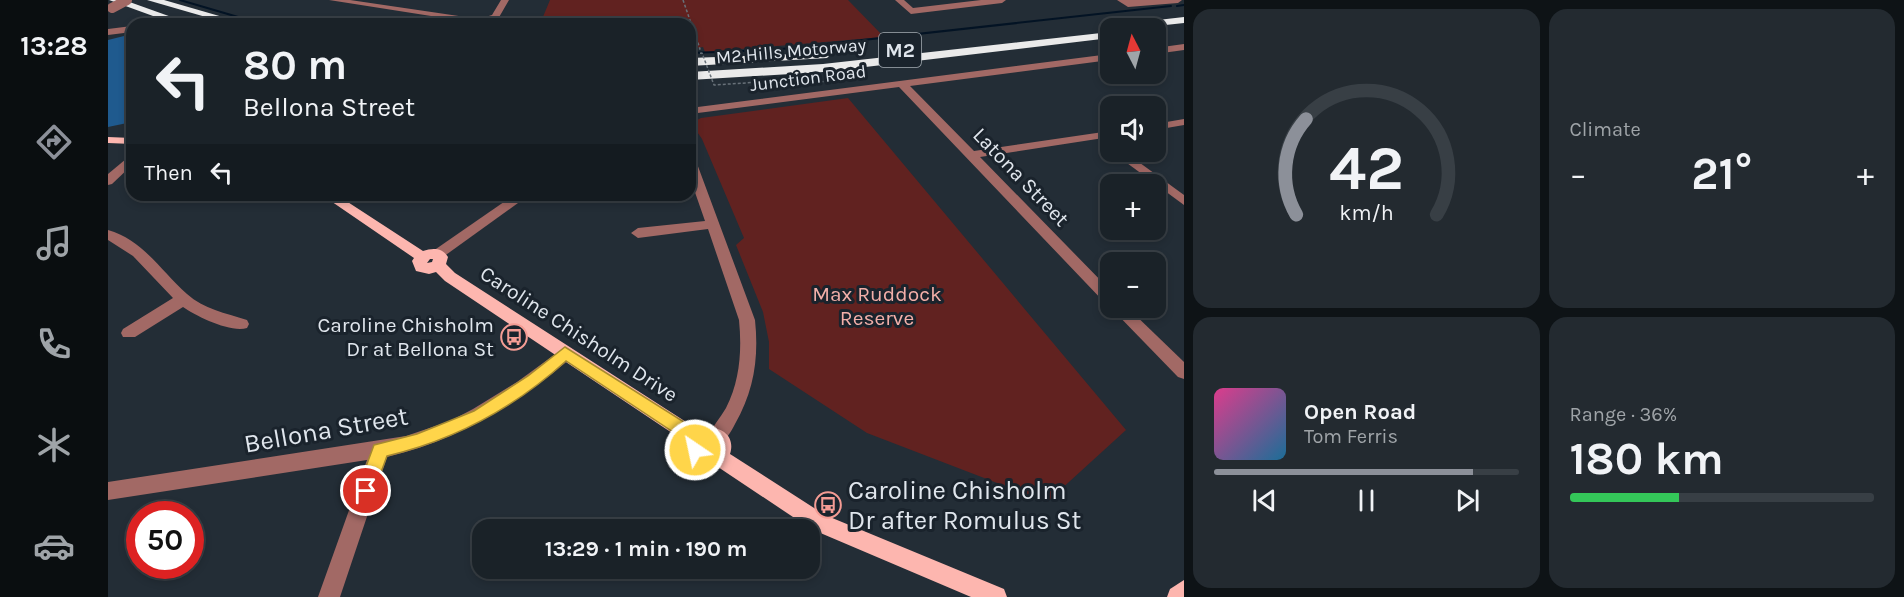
<!DOCTYPE html>
<meta charset="utf-8">
<style>
:root{--surface:#1a2228;--page:#232a30;--text:#f1f3f6;--muted:#9fa4a8;--line:#383f45;--accent:#8c9099}
body{margin:0;font-family:Karla,sans-serif;background:var(--page);color:var(--text);height:100vh;display:flex;flex-direction:column;font-size:22px;white-space:nowrap}
*{box-sizing:border-box;margin:0}
p{font-size:20px;color:var(--muted)}
.icon{flex:none;width:33px;height:33px;fill:none;stroke:currentColor;stroke-width:2;stroke-linecap:round;stroke-linejoin:round}
.map{position:relative;flex:1;overflow:hidden}
.side{display:flex;flex-direction:column;gap:9px;padding:9px;background:#0e1316;width:720px}
.side>*{flex:none}
.banner{position:absolute;left:18px;top:18px;width:570px;height:183px;border-radius:18px;box-shadow:0 3px 9px #0003,0 0 0 2px var(--line);background:#1a2228;color:var(--text);overflow:hidden}
.needle{width:39px;rotate:354deg}
.tools{position:absolute;left:992px;top:18px;display:grid;gap:12px}
.tools a{display:grid;place-items:center;width:66px;height:66px;border-radius:12px;background:var(--surface);box-shadow:0 3px 9px #0003,0 0 0 2px var(--line);font-size:30px}
.speed{position:absolute;left:18px;top:501px;display:flex;gap:12px;font-size:30px;font-weight:700;text-align:center}
.speed>*{display:grid;place-content:center;width:78px;height:78px;border-radius:50%;background:var(--surface);box-shadow:0 3px 9px #0003,0 0 0 2px var(--line);line-height:1}
.speed .limit{border:9px solid #d22;background:#fff;color:#111}
.pin{position:absolute;display:grid;place-items:center;width:51px;height:51px;color:#fff;margin:-26px;border:3px solid #fff;border-radius:50%;box-shadow:0 2px 6px #0007}
.me{position:absolute;width:66px;margin:-33px;rotate:326deg;stroke-linejoin:round;filter:drop-shadow(0 0 4px #0008)}
.turn{display:flex;align-items:center;gap:21px;height:126px;padding:0 18px;font-size:27px}
.turn .icon{width:78px;height:78px;stroke-width:2.5}
.turn b{display:block;font-size:42px;line-height:51px}
.then{display:flex;align-items:center;height:57px;padding:0 18px;background:#0003;gap:12px;font-size:22px}
.big{font-size:45px;font-weight:700;line-height:1.1}
.side .widget{flex:1;display:flex;flex-direction:column;justify-content:center;gap:9px;min-width:0;padding:0 21px;border-radius:18px;background:var(--page)}
.side .dial{align-items:center;gap:0}
.dial svg{height:156px;overflow:visible;fill:none;stroke:var(--line);stroke-width:7;stroke-linecap:round;text-anchor:middle}
.dial text{fill:var(--text);stroke:none}
.song{display:flex;align-items:center;gap:18px}
.cover{width:72px;height:72px;border-radius:9px;background:linear-gradient(135deg,hsl(330 70% 55%),hsl(200 70% 35%))}
.played{height:6px;border-radius:3px;background:linear-gradient(90deg,var(--accent) 85%,var(--line) 85%)}
.keys{display:flex;justify-content:space-around;direction:ltr}
.heat{display:flex;justify-content:space-between;align-items:center;font-size:33px;direction:ltr}
.charge{height:9px;border-radius:4px;background:linear-gradient(90deg,#34c759 36%,var(--line) 0)}
.side .tiles{flex:1;display:grid;gap:9px;grid-template-columns:repeat(2,1fr)}
.trip{position:absolute;left:364px;top:519px;width:348px;height:60px;border-radius:18px;background:var(--surface);box-shadow:0 3px 9px #0003,0 0 0 2px var(--line);font-weight:700;line-height:60px;text-align:center}
main{display:flex;flex:1;min-height:0}
.dock{display:flex;flex-direction:column;width:108px;justify-content:space-around;align-items:center;background:#0a0e10;color:var(--muted)}
.dock .icon{width:42px;height:42px}
.dock .on{color:var(--accent)}
.dock b{font-size:27px;color:var(--text)}
.map>svg:first-child{display:block}
</style>
<main>
<nav class="dock">
<b>13:28</b>
<svg class="icon on" aria-label="directions" viewBox="0 0 24 24"><path d="M12 3l9 9-9 9-9-9zM9 14v-3h6M13 9l2 2-2 2"/></svg>
<svg class="icon" aria-label="music" viewBox="0 0 24 24"><path d="M9 18V5l10-2v13"/><circle cx="6" cy="18" r="3"/><circle cx="16" cy="16" r="3"/></svg>
<svg class="icon" aria-label="phone" viewBox="0 0 24 24"><path d="M5 4h4l2 5-3 2q2 4 5 5l2-3 5 2v4C11 20 4 13 5 4z"/></svg>
<svg class="icon" aria-label="climate" viewBox="0 0 24 24"><path d="M12 3v18M4 7l16 10M4 17L20 7"/></svg>
<svg class="icon" aria-label="car" viewBox="0 0 24 24"><path d="M5 17H2v-5l4-1 3-4h7l3 4 3 1v5h-3M9 17h6M6 11h13"/><circle cx="7" cy="17" r="2"/><circle cx="17" cy="17" r="2"/></svg>
</nav>
<div class="map">
<svg width="1076" height="597" viewBox="0 0 1076 597">
<rect width="100%" height="100%" fill="#232d36"/>
<g fill="#612220">
<path d="M442 0H740L776 37 597 52 595 47 582 49V24H432Z"/>
<path d="M740 98 1018 430 939 502 759 433 661 369V342L655 312 628 245 636 238 594 139 583 123 593 118Z"/>
</g>
<g fill="none" stroke-linecap="round" stroke-linejoin="round">
<g stroke="#031324" stroke-width="2">
<path d="M72 0 130 17 169 24"/>
<path d="M1069 6 1076 5"/>
<path d="M582 53 664 50 1063 6"/>
</g>
</g>
<path fill="#1f5a8e" d="M24 34V122L0 127V40Z"/>
<g fill="none" stroke-linecap="round" stroke-linejoin="round">
<g stroke="#687179" stroke-width="1.5" stroke-dasharray="3 2" stroke-linecap="butt">
<path d="M575 0 592 49 582 50"/>
<path d="M736 79H749"/>
<path d="M683 87 736 78"/>
</g>
<g fill="#a26965" fill-rule="evenodd">
<path d="M221 0H242L371 19 384 15 393 0H401L390 19 374 24Z"/>
<path d="M787 0H796L805 8 873 0H898L894 3 803 14Z"/>
<path d="M1009 0H1074L1070 3 1020 7Z"/>
<path d="M24 26V32L0 35V29Z"/>
<path d="M1076 44V50L1047 54V48Z"/>
<path d="M1002 54V60L802 86 866 151 1002 131V137L872 157 1002 290V305L997 303 791 87 582 114V108Z"/>
<path d="M1076 119V125L1047 130V124Z"/>
<path d="M1004 152H1017L1076 195V205Z"/>
<path d="M24 154V165L4 184 0 185V174Z"/>
<path d="M582 157 588 161 647 320C651 358 646 391 627 424 623 432 618 441 609 444L603 442 600 436C605 426 612 418 618 408 632 381 634 350 631 320L600 229 530 238 523 233 530 228 597 221 582 178Z"/>
<path d="M406 195H421L335 257H325L323 254 325 251Z"/>
<path d="M0 230C35 240 53 271 79 294 96 309 117 313 139 320L141 324 139 328C122 333 88 316 75 307L27 337H15L13 333 15 329 65 298 25 256 0 240Z"/>
<path d="M1003 308H1020L1076 362V379L1070 377Z"/>
<path d="M457 347 463 348 465 353 463 358C408 405 350 440 279 457L232 597H210L259 460 0 500V482L298 436 342 421 365 409 409 382Z"/>
</g>
<g fill="#fdb6af" fill-rule="evenodd">
<path d="M0 137 24 138V144L0 143Z"/>
<path d="M214 195H229L315 251C324 248 334 247 340 257L338 264 347 273 589 429C606 423 629 432 622 454L717 515 896 589 899 597H863L703 529 610 467C593 473 577 461 579 443L337 281 328 272 321 274 308 271 304 261 306 258ZM322 259H325L324 262 319 263ZM600 442 605 444 602 452 597 449Z"/>
<path d="M1076 580V597H1059L1062 589Z"/>
</g>
<g fill="#eaeaea" fill-rule="evenodd">
<path d="M1 0H16L83 24H67Z"/>
<path d="M39 0H56L139 24H122Z"/>
<path d="M1076 17V23L1030 28H1001L1006 25Z"/>
<path d="M1002 32V38L715 72 582 80V72L715 64Z"/>
<path d="M715 53 721 56 719 58 582 66V58Z"/>
</g>
<path stroke="#687179" stroke-width="1.5" stroke-dasharray="3 2" stroke-linecap="butt" d="M582 54 594 53 606 85 698 79"/>
<path stroke="#a26965" stroke-width="10" d="M4 8 19 0"/>
</g>
<path fill="#ffd54a" stroke="#a68a30" stroke-width="1.5" d="M457 347 595 434 597 439 593 455 587 457 582 455 580 442 458 361C406 408 347 440 279 456L264 497 258 499 252 497 249 491 266 445 309 434 366 411 420 376Z"/>
<defs>
<g id="bus-ring" transform="scale(1.35)"><circle r="9.5" fill="#1a232c" stroke="#f59c94" stroke-width="1.5"/><path d="M-5-6H5V4H4V6H2V4H-2V6H-4V4H-5ZM-3.5-4V0h7V-4ZM-3.5 1.2v1.5H-2V1.2ZM2 1.2v1.5H3.5V1.2Z" fill="#f59c94"/></g>
</defs>
<g fill-rule="evenodd">
<use href="#bus-ring" x="406" y="337"/>
<use href="#bus-ring" x="720" y="505"/>
</g>
<g text-anchor="middle" dominant-baseline="central" stroke-width="6" stroke-linejoin="round" paint-order="stroke">
<g font-size="18" fill="#e0e6ed" stroke="#1a232c">
<text transform="translate(683 51) rotate(-5)">M2 Hills Motorway</text>
<text transform="translate(700 78) rotate(-7)">Junction Road</text>
</g>
<rect fill="#1a232c" stroke="#a5acb3" stroke-width="1.5" x="771" y="33" width="42" height="34" rx="4.5"/>
<g font-size="20" font-weight="bold" fill="#e0e6ed">
<text x="792" y="50">M2</text>
</g>
<g font-size="21" fill="#e0e6ed" stroke="#1a232c">
<text transform="translate(913 177) rotate(46)">Latona Street</text>
<text transform="translate(471 334) rotate(33)">Caroline Chisholm Drive</text>
</g>
<g font-size="21" fill="#f3afa9" stroke="#1a232c">
<text x="769" y="294">Max Ruddock<tspan x="769" dy="24">Reserve</tspan></text>
</g>
<g font-size="21" fill="#e0e6ed" stroke="#1a232c" text-anchor="end">
<text x="386" y="325">Caroline Chisholm<tspan x="386" dy="24">Dr at Bellona St</tspan></text>
</g>
<g font-size="26" fill="#e0e6ed" stroke="#1a232c">
<text transform="translate(218 430) rotate(-10)">Bellona Street</text>
</g>
<g font-size="26" fill="#e0e6ed" stroke="#1a232c" text-anchor="start">
<text x="740" y="490">Caroline Chisholm<tspan x="740" dy="30">Dr after Romulus St</tspan></text>
</g>
</g>
</svg>
<div class="tools">
<a><svg class="needle" viewBox="-14 -14 28 28"><path d="M0-13l5 13h-10z" fill="#e53935"/><path d="M0 13l5-13h-10z" fill="#9fa4a8"/></svg></a>
<a><svg class="icon" aria-label="sound" viewBox="0 0 24 24"><path d="M4 9h4l5-4v14l-5-4H4zM17 9q2 3 0 6"/></svg></a>
<a>+</a>
<a>−</a>
</div>
<div class="speed"><div class="limit">50</div></div>
<div class="pin" style="left:258px;top:491px;background:#d93025"><svg class="icon" aria-label="arrive" viewBox="0 0 24 24"><path d="M6 21V4h12l-3 4 3 4H6"/></svg></div>
<svg class="me" style="left:587px;top:450px" viewBox="-20 -20 40 40"><circle r="17" fill="#ffd54a" stroke="#fff" stroke-width="3"/><path d="M0-11L8 9 0 5-8 9z" fill="#fff"/></svg>
<div class="trip">13:29 · 1 min · 190 m</div>
<div class="banner">
<div class="turn"><svg class="icon" aria-label="left" viewBox="0 0 24 24"><path d="M17 20v-9H6M10 6l-5 5 5 5"/></svg><div><b>80 m</b>Bellona Street</div></div>
<div class="then">Then<svg class="icon" aria-label="left" viewBox="0 0 24 24"><path d="M17 20v-9H6M10 6l-5 5 5 5"/></svg></div>
</div>
</div>
<section class="side">
<div class="tiles">
<div class="widget dial"><svg viewBox="0 0 100 80">
<path d="M14 69A42 42 0 1 1 86 69"/>
<path d="M14 69A42 42 0 0 1 19 20" stroke="#8c9099"/>
<text x="50" y="56" font-size="32" font-weight="700">42</text>
<text x="50" y="72" font-size="11">km/h</text>
</svg></div>
<div class="widget"><p>Climate</p>
<div class="heat"><a>−</a><b class="big">21°</b><a>+</a></div>
</div>
<div class="widget">
<div class="song"><i class="cover"></i><div><b>Open Road</b><p>Tom Ferris</p></div></div>
<div class="played"></div>
<div class="keys"><svg class="icon" aria-label="previous" viewBox="0 0 24 24"><path d="M18 5L8 12l10 7zM5 5v14"/></svg><svg class="icon" aria-label="pause" viewBox="0 0 24 24"><path d="M8 5v14M16 5v14"/></svg><svg class="icon" aria-label="next" viewBox="0 0 24 24"><path d="M6 5l10 7-10 7zM19 5v14"/></svg></div>
</div>
<div class="widget"><p>Range · 36%</p><b class="big">180 km</b><div class="charge"></div></div>
</div>
</section>
</main>
